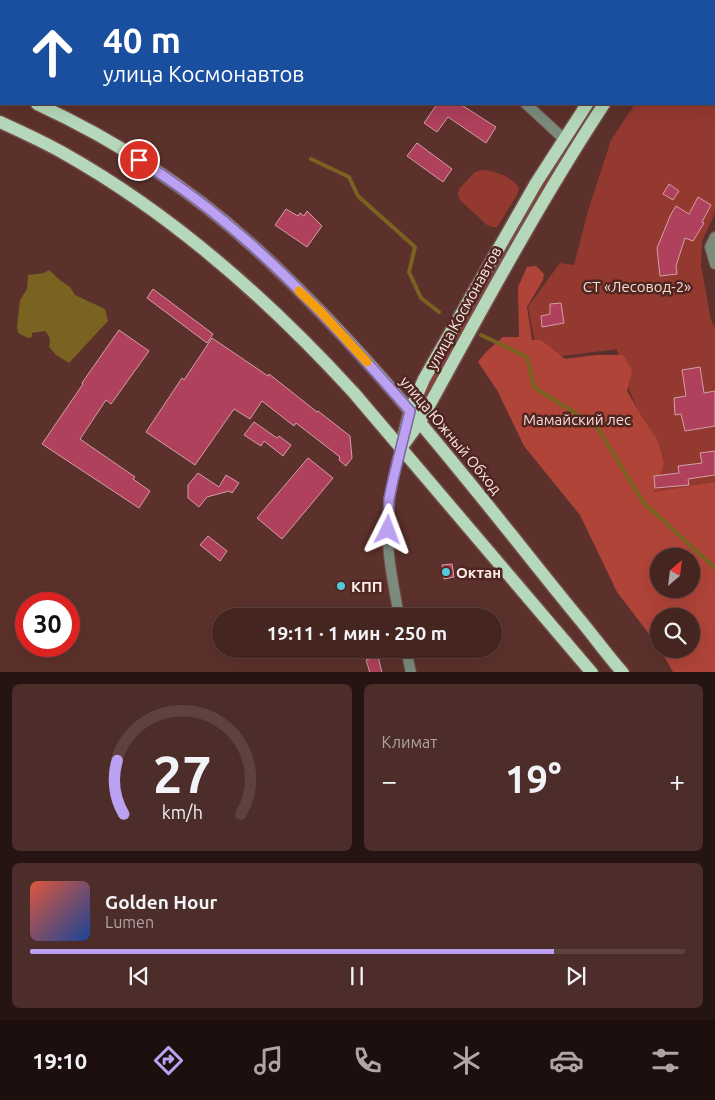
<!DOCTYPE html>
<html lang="ru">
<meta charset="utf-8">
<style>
:root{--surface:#452520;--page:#4c2d29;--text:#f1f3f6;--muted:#b0a5a5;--line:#5d423e;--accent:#bca0f2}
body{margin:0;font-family:Ubuntu,sans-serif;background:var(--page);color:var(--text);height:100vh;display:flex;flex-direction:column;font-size:19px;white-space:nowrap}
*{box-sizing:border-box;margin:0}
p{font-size:16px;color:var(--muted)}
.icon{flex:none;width:28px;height:28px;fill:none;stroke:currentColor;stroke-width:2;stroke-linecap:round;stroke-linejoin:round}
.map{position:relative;height:672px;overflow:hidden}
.sheet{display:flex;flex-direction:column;gap:12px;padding:12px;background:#261412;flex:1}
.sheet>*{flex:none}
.guide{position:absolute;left:0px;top:0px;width:715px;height:105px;box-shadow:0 5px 20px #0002,0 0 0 1px var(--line);background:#1a4fa0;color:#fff;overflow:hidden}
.needle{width:32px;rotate:28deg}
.controls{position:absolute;left:650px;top:548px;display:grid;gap:10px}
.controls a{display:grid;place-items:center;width:50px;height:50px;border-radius:50%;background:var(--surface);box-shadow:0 5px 20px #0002,0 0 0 1px var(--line);font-size:25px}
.speed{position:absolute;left:15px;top:592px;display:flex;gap:10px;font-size:25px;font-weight:700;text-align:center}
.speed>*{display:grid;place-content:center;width:65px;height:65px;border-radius:50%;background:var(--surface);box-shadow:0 5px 20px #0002,0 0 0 1px var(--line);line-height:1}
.speed .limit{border:8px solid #d22;background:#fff;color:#111}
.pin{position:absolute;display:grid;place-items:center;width:42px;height:42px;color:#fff;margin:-21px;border:2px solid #fff;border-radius:50%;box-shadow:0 1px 5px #0007}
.me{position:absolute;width:55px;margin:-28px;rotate:3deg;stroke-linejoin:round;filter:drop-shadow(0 0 4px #0008)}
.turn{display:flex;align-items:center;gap:18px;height:105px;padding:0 20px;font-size:22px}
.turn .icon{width:65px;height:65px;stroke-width:2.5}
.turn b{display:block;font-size:35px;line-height:42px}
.big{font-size:38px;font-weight:700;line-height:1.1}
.sheet .card{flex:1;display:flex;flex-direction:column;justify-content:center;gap:8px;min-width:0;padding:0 18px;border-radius:8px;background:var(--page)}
.sheet .dial{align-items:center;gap:0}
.dial svg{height:130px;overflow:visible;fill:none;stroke:var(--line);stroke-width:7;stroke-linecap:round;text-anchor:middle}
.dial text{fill:var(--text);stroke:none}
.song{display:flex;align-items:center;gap:15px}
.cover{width:60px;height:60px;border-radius:8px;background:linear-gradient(135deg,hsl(10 70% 55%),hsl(220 70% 35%))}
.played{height:5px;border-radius:2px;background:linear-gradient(90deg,var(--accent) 80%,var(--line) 80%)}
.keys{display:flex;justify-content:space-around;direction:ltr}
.heat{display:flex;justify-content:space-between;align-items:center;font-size:28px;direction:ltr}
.sheet .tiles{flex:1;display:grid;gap:12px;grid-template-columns:1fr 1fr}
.card:last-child{grid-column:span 2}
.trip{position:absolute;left:212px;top:608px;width:290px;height:50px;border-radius:25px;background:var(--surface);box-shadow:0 5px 20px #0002,0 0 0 1px var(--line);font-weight:700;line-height:50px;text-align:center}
.tabs{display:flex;height:80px;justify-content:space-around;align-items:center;background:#1c0f0d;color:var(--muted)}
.tabs .icon{width:35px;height:35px}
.tabs .on{color:var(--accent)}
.tabs b{font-size:22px;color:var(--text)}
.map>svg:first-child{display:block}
</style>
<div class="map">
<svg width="715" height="673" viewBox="0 0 715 673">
<rect width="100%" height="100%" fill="#5c312b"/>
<g fill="#943930">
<path d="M715 39V213L702 241 701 266 711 320 715 328V484L655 495 636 406 624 377 617 349 538 359 528 307 560 263 574 265 588 211 611 140 635 104H714V41Z"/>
<path d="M591 104H600L423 405 421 406 417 403 504 246Z"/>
<path d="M483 170C495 171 513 177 519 188L517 195 497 227H493L487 225 460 200 458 194 460 188 475 172Z"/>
</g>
<path fill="#b14439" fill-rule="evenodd" d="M536 266 544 274 543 280 527 307 532 340H541L565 359 596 355H623L632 370 627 391 642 417 658 441 664 464 654 492 715 482V672H673L660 649H691V616H659V647L617 592 580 515 524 446 497 390 478 362 486 352 503 337H519L518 287 527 267ZM659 556H691V589H659Z"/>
<path fill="#7a6221" d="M49 270 61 281 70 287 75 295 105 309 108 321 69 363 56 355 49 347C51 341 50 336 45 331L32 333V337L28 338 18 333 17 327 20 300 27 289 28 275 44 273Z"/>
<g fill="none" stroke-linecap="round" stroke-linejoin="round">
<g stroke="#7a6221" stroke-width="4">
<path d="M311 159 349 177 358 196 415 247 409 272 421 298 439 312"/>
<path d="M481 335 527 357 534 387 597 427 643 502 715 568"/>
</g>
</g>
<g fill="#af415c" stroke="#d39ea7">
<path d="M437 104H460L496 127 486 143 448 117 437 132 424 123Z"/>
<path d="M417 143 452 169 443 182 407 156Z"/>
<path d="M669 184 679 191 673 200 663 194Z"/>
<path d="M698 197 711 205 702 222 704 223 693 241 685 238 676 266 677 274 660 276 657 248 671 214 676 206 689 214Z"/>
<path d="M286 209 298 216 300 213 304 216 307 211 322 226 307 247 275 225Z"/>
<path d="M153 289 213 334 207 343 147 298Z"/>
<path d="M561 303 564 323 542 327 541 316 550 314V304Z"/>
<path d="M119 330 149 351 111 404 106 400 80 439 135 477 133 479 150 491 139 508 42 444 83 384 82 383Z"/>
<path d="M212 338 268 376 269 374 317 412 318 411 350 436 352 458 346 466 339 460 340 457 296 423 294 426 262 401 250 419 234 409 195 465 146 432 182 378 184 380Z"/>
<path d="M700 367 704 393 715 391V426L685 431 681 414 675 415 674 398 686 396 682 370Z"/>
<path d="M254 422 277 438 279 436 291 445 283 456 264 441 261 446 244 435Z"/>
<path d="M715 451V475L688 479 689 485 655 488 654 476 679 473 678 466 702 463 700 453Z"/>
<path d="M308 458 333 478 282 539 257 518Z"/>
<path d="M198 473 219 487 226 475 239 483 232 493 229 491 207 497 199 507 188 498V485Z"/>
<path d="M208 536 227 551 220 561 200 545Z"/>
<path d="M452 564 454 577 444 579 442 565Z"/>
<path d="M378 656 382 673H370L366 660Z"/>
</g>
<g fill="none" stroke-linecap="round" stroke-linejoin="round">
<g stroke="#754f49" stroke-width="12">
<g id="minor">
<path d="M415 0 417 1"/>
<path d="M526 104 564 139"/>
<path d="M715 237 710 247 715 264"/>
<path d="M399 616C394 587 387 557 388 528 388 500 393 474 401 448"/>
<path d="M406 649 411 673"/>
</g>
</g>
<g stroke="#754f49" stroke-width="15">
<g id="primary">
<path d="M655 1V0"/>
<path d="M672 1 673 0"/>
<path d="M0 87 1 88"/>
<path d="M37 104C120 142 199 195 266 258 356 342 434 438 511 534 534 563 557 592 581 621 595 638 608 656 623 673"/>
<path d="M0 122C22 132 44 142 65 154 175 216 269 300 354 393L592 673"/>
<path d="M402 443 410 411 424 379 536 183 587 104"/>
<path d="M401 448 420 422C479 315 537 206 604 104"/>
</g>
</g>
<use href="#minor" stroke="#7b8c7d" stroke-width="10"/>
<use href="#primary" stroke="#b6d8ba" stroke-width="12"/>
</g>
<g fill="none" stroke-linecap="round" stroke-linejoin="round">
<g stroke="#7a689d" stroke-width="12">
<path id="route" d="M139 160C245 225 329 318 410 411L393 480 389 499 388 530"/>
</g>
<use href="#route" stroke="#bca0f2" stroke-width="9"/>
<path stroke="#f59e0b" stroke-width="9" d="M299 291 320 311 367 362"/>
</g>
<g fill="#53cadc" stroke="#502621" stroke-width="2">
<circle cx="446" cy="572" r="5"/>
<circle cx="341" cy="586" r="5"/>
</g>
<g text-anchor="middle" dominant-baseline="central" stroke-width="5" stroke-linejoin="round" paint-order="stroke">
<g font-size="15" fill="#f8d9d4" stroke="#502621">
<text x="637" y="286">СТ «Лесовод-2»</text>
<text x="577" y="419">Мамайский лес</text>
</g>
<g font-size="15" fill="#fbeae7" stroke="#502621">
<text transform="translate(464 308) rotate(-61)">улица Космонавтов</text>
<text transform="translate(451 435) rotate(50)">улица Южный Обход</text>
</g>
<g font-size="15" font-weight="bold" fill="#fbeae7" stroke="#502621" text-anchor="start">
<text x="456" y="572">Октан</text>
<text x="351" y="586">КПП</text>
</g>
</g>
</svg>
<div class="controls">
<a><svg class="needle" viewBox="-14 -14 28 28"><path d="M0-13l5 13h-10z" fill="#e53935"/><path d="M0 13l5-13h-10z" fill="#b0a5a5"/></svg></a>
<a><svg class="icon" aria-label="search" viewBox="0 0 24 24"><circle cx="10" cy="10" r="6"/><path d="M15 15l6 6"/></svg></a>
</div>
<div class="speed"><div class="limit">30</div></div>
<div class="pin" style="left:139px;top:160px;background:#d93025"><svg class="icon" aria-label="arrive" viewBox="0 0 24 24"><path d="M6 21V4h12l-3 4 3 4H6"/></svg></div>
<svg class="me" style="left:388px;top:530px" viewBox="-20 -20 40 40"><path d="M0-17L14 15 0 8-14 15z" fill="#bca0f2" stroke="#fff" stroke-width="4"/></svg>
<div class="trip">19:11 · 1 мин · 250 m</div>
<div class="guide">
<div class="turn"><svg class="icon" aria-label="ahead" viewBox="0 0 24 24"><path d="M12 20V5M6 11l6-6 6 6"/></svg><div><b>40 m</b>улица Космонавтов</div></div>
</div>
</div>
<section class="sheet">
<div class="tiles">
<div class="card dial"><svg viewBox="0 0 100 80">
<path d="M14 69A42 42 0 1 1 86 69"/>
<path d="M14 69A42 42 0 0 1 10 36" stroke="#bca0f2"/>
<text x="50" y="56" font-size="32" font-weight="700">27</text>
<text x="50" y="72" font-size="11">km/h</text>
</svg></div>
<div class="card"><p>Климат</p>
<div class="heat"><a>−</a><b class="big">19°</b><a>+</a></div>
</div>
<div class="card">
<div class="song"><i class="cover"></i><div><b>Golden Hour</b><p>Lumen</p></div></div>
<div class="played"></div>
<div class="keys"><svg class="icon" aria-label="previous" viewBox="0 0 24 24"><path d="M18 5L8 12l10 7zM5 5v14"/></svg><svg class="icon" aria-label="pause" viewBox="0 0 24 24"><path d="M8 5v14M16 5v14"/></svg><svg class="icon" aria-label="next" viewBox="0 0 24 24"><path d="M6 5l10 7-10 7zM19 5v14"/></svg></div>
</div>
</div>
</section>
<nav class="tabs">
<b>19:10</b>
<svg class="icon on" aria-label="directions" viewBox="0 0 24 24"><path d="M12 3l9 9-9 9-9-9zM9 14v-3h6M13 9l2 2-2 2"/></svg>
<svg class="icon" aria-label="music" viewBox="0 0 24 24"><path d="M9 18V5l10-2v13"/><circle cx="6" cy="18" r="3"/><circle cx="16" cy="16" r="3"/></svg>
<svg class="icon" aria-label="phone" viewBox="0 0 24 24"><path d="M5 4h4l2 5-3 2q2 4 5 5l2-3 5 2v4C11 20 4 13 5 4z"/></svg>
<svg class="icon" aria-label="climate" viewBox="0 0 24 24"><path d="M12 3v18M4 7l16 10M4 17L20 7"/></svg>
<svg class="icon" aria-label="car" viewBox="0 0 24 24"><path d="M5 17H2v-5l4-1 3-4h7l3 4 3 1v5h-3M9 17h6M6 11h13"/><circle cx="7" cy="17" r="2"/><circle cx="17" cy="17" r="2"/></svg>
<svg class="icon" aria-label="filters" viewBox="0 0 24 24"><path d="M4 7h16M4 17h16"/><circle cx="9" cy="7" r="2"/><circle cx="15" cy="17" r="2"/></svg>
</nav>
